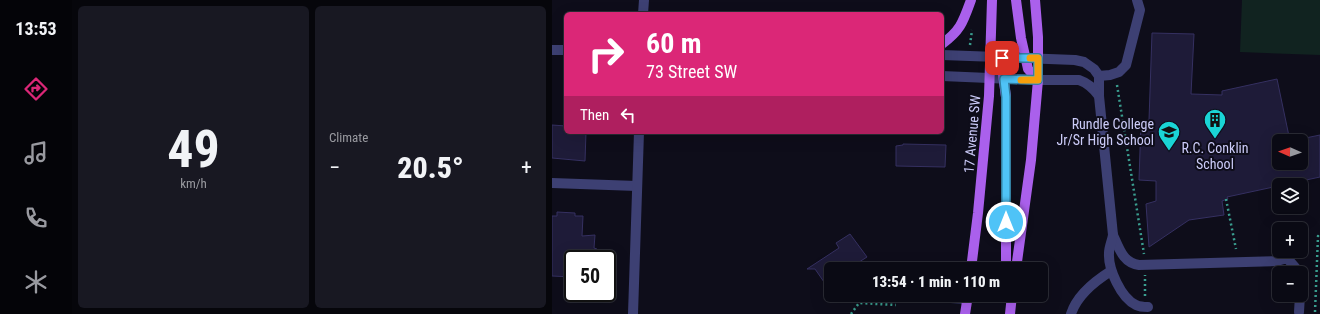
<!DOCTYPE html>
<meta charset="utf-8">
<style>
:root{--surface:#0a0a14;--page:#181822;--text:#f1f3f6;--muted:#999aa0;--line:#2a2b34;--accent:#db2777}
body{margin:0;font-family:"Roboto Condensed",sans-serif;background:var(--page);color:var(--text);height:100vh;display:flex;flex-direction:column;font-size:15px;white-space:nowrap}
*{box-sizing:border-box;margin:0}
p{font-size:13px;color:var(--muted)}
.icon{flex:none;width:22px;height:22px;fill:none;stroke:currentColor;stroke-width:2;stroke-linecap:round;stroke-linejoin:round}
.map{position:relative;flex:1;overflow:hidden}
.details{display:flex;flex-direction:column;gap:6px;padding:6px;background:#06060b;width:480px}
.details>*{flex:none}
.banner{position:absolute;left:12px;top:12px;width:380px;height:122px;border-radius:6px;box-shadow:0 4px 16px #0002,0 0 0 1px var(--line);background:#db2777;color:#fff;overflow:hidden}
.needle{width:26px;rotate:272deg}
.buttons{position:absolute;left:720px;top:134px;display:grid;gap:8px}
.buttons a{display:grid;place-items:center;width:36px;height:36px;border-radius:6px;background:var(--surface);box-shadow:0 4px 16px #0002,0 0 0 1px var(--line);font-size:20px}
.speed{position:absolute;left:12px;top:250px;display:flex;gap:8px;font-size:20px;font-weight:700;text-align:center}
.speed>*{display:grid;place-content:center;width:52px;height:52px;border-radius:50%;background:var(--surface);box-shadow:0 4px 16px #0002,0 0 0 1px var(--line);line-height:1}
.speed .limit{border:2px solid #111;border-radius:6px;background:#fff;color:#111}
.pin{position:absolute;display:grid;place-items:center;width:34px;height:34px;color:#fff;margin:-17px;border-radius:8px;box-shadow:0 2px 6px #0006}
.me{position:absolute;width:44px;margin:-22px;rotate:0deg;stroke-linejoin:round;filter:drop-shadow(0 0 3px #0008)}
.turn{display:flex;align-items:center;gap:14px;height:84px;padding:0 16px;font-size:18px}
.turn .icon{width:52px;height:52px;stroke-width:2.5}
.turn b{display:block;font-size:28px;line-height:34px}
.then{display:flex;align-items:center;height:38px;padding:0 16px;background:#0003;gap:8px;font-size:15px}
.big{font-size:30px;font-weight:800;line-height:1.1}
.details .widget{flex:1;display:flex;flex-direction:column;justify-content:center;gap:6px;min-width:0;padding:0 14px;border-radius:6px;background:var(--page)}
.details .dial{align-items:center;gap:0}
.dial b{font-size:52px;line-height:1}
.heat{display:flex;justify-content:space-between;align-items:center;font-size:22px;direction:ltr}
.details .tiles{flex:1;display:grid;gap:6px;grid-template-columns:repeat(2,1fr)}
.trip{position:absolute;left:272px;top:262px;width:224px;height:40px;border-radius:6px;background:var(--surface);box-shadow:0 4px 16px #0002,0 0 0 1px var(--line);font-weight:800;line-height:40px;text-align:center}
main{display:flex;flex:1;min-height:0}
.tabs{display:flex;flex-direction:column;width:72px;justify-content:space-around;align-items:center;background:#040408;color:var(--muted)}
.tabs .icon{width:28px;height:28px}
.tabs .current{color:var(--accent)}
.tabs b{font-size:18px;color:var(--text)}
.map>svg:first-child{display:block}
</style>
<main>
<nav class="tabs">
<b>13:53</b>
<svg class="icon current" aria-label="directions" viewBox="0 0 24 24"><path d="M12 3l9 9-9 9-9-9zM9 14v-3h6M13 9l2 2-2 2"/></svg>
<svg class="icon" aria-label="music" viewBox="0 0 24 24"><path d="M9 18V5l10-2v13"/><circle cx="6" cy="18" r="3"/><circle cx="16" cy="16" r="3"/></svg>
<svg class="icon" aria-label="phone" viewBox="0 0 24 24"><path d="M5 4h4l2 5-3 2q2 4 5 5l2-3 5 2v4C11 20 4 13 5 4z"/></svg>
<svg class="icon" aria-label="climate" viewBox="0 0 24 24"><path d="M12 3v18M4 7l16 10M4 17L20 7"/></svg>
</nav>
<section class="details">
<div class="tiles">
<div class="widget dial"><b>49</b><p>km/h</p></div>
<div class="widget"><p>Climate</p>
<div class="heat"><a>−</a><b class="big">20.5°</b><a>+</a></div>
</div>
</div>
</section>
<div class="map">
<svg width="768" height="314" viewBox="0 0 768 314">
<rect width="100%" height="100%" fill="#0e0d1a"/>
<path fill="#112320" d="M690 0H768V55L688 52Z"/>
<g fill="#1e1b38" stroke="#353061">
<path d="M600 33 642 34 639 94 670 95V91L725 79 738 141H727V163H749V141H739L768 135V177L675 197 676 199 670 201 672 215 637 220 597 247 594 204 604 201V181L587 180 589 121 597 120Z"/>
<path d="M0 125 14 126V132H34L33 161 0 158Z"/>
<path d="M351 144 394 145 393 167 344 166V146L351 145Z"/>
<path d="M5 212 23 213V216H31L30 236 43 235 42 248 45 249V259H21V277L0 276V216H5Z"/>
<path d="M298 234 315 257 304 264 307 269H279V292L263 269H255L287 248 284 243Z"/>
</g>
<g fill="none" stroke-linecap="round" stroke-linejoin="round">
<g stroke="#3a9e8f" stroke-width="2.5" stroke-dasharray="2 3" stroke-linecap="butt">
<path d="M418 45 420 30"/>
<path d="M565 85 592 254"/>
<path d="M674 199 684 249"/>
<path d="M593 296V275"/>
<path d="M763 312 766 236 768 237"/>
<path d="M299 314 307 303 344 305"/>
</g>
<g stroke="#3d4073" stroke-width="10">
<path d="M91 14 92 0"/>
<path d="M0 50H14"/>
<path d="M390 55 523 60 532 62 542 69 547 76V96L561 235C567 248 571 263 587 265L725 261 735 258 748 273"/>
<path d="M390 76 486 80H527C536 83 541 88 547 96"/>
<path d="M547 76 558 75 567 72 574 65 588 10 585 0"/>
<path d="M0 183 85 186"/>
<path d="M561 235C560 241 557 247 557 253 556 269 569 298 584 305 588 307 592 307 596 307"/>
<path d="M351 295 415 299"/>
<path d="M747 312 748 295"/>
<path d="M81 314 87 132"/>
<path d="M519 314C525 295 543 281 559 271"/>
</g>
<g stroke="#aa60ec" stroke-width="10">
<path d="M464 0 469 38 476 69 486 80"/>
<path d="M390 44C409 30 411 22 419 0"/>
<path d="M439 58 450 67 454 97V269"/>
<path d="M419 269 426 213 437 96 440 0"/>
<path d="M464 269 479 160 486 80V37L483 0"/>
<path d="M413 314 416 295"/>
<path d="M458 314 460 295"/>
</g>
</g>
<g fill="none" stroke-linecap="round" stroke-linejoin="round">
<g stroke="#337fa1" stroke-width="10">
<path id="route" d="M450 58H486V80L452 79 454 97V222"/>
</g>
<use href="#route" stroke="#4fc3f7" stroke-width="7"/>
<path stroke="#f59e0b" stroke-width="7" d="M469 80H486V58H478"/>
</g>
<defs>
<g id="building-pin" transform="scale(1.15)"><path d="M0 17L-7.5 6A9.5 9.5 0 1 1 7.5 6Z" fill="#1ad5d6" stroke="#0e0d1a"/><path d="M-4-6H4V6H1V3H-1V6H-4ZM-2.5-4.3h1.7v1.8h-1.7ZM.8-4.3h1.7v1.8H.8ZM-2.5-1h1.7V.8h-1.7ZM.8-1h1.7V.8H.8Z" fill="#111"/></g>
<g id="school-pin" transform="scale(1.15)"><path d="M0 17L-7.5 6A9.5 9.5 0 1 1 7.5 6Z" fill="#1ad5d6" stroke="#0e0d1a"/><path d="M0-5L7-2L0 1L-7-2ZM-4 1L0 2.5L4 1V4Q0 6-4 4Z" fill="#111"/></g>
</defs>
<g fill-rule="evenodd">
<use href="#building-pin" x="663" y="120"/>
<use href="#school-pin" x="617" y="132"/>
</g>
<g text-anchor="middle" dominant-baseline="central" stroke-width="4" stroke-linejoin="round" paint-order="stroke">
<g font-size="14" fill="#ccccf9" stroke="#0e0d1a" text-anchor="end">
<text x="602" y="124">Rundle College<tspan x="602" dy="16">Jr/Sr High School</tspan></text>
<text x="663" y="148" text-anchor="middle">R.C. Conklin<tspan x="663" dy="16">School</tspan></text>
</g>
<g font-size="14" fill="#ccccf9" stroke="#0e0d1a">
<text transform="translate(420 134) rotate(-85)">17 Avenue SW</text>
</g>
</g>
</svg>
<div class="buttons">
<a><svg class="needle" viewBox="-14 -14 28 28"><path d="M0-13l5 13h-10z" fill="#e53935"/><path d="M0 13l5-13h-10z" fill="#999aa0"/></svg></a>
<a><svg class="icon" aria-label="layers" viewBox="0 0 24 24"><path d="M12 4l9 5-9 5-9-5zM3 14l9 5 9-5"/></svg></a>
<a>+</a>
<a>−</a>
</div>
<div class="speed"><div class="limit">50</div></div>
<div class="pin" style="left:450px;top:58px;background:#d93025"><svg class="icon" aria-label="arrive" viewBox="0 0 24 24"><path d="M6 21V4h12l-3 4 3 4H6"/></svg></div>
<svg class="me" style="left:454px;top:222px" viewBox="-20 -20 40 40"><circle r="17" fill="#4fc3f7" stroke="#fff" stroke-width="3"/><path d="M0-11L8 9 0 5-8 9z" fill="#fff"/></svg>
<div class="trip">13:54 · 1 min · 110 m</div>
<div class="banner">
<div class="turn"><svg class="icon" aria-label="right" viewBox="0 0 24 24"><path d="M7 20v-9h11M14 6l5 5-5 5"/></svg><div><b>60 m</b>73 Street SW</div></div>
<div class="then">Then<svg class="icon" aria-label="left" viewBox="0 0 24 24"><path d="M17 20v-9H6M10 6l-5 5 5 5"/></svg></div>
</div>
</div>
</main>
